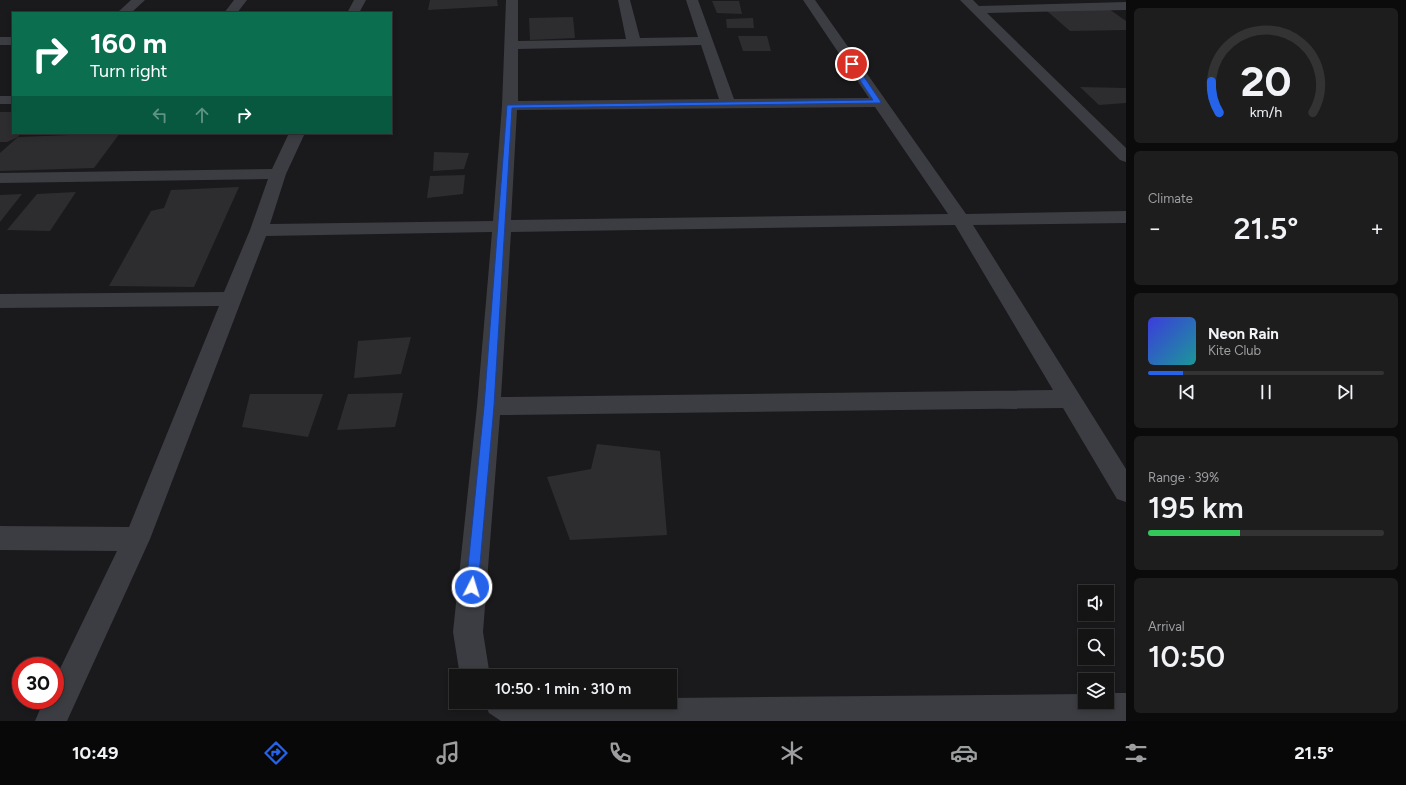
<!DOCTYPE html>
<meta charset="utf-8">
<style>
:root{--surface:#141415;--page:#1d1d1e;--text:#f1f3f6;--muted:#9d9ea0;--line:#333334;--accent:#2563eb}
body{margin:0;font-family:Figtree,sans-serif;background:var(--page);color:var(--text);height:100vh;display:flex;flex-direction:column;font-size:15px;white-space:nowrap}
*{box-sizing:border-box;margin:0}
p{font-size:13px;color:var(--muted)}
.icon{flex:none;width:22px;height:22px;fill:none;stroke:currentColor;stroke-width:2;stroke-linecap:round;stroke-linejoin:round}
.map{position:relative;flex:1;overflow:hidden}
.sheet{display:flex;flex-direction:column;gap:8px;padding:8px;background:#0b0b0c;width:280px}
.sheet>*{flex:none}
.hud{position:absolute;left:12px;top:12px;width:380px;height:122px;border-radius:0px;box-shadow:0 2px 6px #0003,0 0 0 1px var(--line);background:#0b6e4f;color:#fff;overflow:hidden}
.buttons{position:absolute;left:1078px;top:585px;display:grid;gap:8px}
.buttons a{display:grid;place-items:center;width:36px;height:36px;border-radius:0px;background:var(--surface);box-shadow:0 2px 6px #0003,0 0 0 1px var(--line);font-size:20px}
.speed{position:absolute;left:12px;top:657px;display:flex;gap:8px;font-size:20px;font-weight:700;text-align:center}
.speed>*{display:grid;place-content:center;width:52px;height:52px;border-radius:50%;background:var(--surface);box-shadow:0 2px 6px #0003,0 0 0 1px var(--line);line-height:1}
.speed .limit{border:6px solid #d22;background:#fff;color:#111}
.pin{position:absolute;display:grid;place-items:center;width:34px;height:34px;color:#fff;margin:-17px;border:2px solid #fff;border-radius:50%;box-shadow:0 1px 4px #0007}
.me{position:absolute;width:44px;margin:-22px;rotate:5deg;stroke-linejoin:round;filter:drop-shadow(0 0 3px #0008)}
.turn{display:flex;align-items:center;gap:14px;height:84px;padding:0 12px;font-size:18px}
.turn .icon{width:52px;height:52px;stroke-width:2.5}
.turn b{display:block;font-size:28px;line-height:34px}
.lanes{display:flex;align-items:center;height:38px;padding:0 12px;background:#0003;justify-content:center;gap:20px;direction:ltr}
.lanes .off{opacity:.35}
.big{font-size:30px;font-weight:600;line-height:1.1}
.sheet .widget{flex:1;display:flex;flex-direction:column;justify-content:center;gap:6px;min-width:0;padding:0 14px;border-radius:6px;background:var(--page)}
.sheet .dial{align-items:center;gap:0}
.dial svg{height:104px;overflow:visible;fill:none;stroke:var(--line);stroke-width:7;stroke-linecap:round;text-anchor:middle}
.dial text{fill:var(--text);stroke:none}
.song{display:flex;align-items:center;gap:12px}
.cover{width:48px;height:48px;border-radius:6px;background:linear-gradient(135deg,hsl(240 70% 55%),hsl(180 70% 35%))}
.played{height:4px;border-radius:2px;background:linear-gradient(90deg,var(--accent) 15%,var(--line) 15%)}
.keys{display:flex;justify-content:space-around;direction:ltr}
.heat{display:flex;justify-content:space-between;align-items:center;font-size:22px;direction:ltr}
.charge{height:6px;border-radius:3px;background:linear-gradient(90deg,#34c759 39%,var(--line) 0)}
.trip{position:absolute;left:449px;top:669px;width:228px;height:40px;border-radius:0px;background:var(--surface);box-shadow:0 2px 6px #0003,0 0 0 1px var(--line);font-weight:600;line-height:40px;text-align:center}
.dock{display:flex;height:64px;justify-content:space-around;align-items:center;background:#080808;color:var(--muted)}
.dock .icon{width:28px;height:28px}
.dock .selected{color:var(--accent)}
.dock b{font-size:18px;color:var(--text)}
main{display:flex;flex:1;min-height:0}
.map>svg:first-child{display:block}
</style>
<main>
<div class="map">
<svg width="1126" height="721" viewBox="0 0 1126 721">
<rect width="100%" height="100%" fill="#1a1a1c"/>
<g fill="#2d2d30">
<path d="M430 0H497L498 6 428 10Z"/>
<path d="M712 1H739L742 14 717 13Z"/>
<path d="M1109 9 1126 21V30L1070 31 1047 11Z"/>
<path d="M573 17 575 38 530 40 529 18Z"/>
<path d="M753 18 754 28H727L726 19Z"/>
<path d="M738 36H767L771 51H743Z"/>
<path d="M1080 87 1126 88V103L1099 105Z"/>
<path d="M0 112H13V133H21L18 137 120 133 94 168 0 171V153L18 137 7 142H0Z"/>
<path d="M434 152 469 153 464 169 433 171Z"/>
<path d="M465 175 463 194 427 198 430 176Z"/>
<path d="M239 187 194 287 109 286 151 211 164 208 171 190Z"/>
<path d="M76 192 50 231 7 230 37 194Z"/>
<path d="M22 194 0 222V195Z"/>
<path d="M411 337 401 374 354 378 358 341Z"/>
<path d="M403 393 395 427 337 430 348 394Z"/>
<path d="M250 394H323L308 437 242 427Z"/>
<path d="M597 444 660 451 667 535 570 540 547 477 591 469Z"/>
</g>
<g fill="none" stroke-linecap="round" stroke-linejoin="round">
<g fill="#3b3d42" fill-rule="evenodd">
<path d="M131 0H145L131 13H117Z"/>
<path d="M234 0H247L237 13H224Z"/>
<path d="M354 0H366L359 13H347Z"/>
<path d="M506 0H518V41L626 39 618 0H630L640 38 698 37 686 0H698L734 99 869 98 803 0H815L966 214 1126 211V223L973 225 1126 469V502L1117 499 1063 408 500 415 483 632 489 670 491 676H460L453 632 477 406 492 232 266 236 150 539 67 721H35L44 700H55V679L117 551 0 550V526L129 527 219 306 0 308V294L224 292 250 230 268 179 0 183V173L272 169 289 133H305L286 174 270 224 493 221 502 106ZM701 45 719 99 518 101V49ZM875 107 948 214 511 220 517 110ZM955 225 1053 390 501 397 511 232Z"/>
<path d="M960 0H973L979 6 1126 2V10L987 13 1126 148V162L1120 160Z"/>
<rect x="0" y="37" width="13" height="8"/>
<rect x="0" y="96" width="13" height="8"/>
<path d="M1107 693H1126V721H501L489 713 484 702H670V698L1085 694V702H1107Z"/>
</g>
</g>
<path fill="#2563eb" stroke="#184099" d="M850 62H854L881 102 880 103 512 108 494 406 478 587 476 591 472 592 468 591 466 587 484 406 507 105 873 100 849 64Z"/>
</svg>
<div class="buttons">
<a><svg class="icon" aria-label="sound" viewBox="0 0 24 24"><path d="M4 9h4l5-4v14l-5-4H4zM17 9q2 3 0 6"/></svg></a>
<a><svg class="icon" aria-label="search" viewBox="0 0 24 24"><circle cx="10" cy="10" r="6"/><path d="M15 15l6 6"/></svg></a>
<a><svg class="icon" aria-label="layers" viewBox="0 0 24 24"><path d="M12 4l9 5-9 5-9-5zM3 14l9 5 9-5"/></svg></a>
</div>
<div class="speed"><div class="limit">30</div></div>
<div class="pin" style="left:852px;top:64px;background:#d93025"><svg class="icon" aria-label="arrive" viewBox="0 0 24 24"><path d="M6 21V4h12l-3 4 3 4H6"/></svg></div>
<svg class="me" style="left:472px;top:587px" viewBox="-20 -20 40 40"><circle r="17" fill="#2563eb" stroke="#fff" stroke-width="3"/><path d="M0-11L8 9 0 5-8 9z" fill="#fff"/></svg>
<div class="trip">10:50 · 1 min · 310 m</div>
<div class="hud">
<div class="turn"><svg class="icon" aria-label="right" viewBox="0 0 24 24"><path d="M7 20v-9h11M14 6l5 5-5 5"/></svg><div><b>160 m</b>Turn right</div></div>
<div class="lanes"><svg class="icon off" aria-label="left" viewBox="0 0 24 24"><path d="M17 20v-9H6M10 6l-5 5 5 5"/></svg><svg class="icon off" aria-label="ahead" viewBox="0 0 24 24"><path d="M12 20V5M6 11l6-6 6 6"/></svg><svg class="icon" aria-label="right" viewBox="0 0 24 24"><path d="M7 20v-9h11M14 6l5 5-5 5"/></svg></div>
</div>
</div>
<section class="sheet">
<div class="widget dial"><svg viewBox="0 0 100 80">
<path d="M14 69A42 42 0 1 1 86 69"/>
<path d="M14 69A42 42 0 0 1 8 45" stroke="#2563eb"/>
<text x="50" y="56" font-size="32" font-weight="700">20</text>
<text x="50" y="72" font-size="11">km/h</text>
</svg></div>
<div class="widget"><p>Climate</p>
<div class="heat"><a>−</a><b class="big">21.5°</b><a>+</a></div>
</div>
<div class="widget">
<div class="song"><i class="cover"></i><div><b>Neon Rain</b><p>Kite Club</p></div></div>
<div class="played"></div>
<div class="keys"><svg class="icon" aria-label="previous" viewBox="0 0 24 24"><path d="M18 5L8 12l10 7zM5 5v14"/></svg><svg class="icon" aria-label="pause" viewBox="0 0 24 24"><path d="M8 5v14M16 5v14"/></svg><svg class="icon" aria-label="next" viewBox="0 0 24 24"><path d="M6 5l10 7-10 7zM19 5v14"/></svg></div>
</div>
<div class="widget"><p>Range · 39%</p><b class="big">195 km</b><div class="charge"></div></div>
<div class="widget"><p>Arrival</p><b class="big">10:50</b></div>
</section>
</main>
<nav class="dock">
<b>10:49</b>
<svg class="icon selected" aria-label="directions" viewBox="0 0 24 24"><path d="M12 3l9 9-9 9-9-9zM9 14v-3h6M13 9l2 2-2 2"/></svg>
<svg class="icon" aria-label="music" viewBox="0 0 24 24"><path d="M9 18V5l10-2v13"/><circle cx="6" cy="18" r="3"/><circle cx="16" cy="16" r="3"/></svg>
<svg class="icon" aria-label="phone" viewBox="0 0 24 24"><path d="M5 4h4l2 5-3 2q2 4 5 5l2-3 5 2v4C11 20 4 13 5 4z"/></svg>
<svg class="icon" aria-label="climate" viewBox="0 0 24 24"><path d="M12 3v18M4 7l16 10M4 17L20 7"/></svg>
<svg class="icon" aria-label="car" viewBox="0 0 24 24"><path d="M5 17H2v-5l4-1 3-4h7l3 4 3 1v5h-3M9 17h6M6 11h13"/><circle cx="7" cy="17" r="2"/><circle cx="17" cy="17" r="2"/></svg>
<svg class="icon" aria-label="filters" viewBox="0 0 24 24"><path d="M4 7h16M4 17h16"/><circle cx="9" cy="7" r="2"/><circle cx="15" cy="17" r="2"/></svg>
<b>21.5°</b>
</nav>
